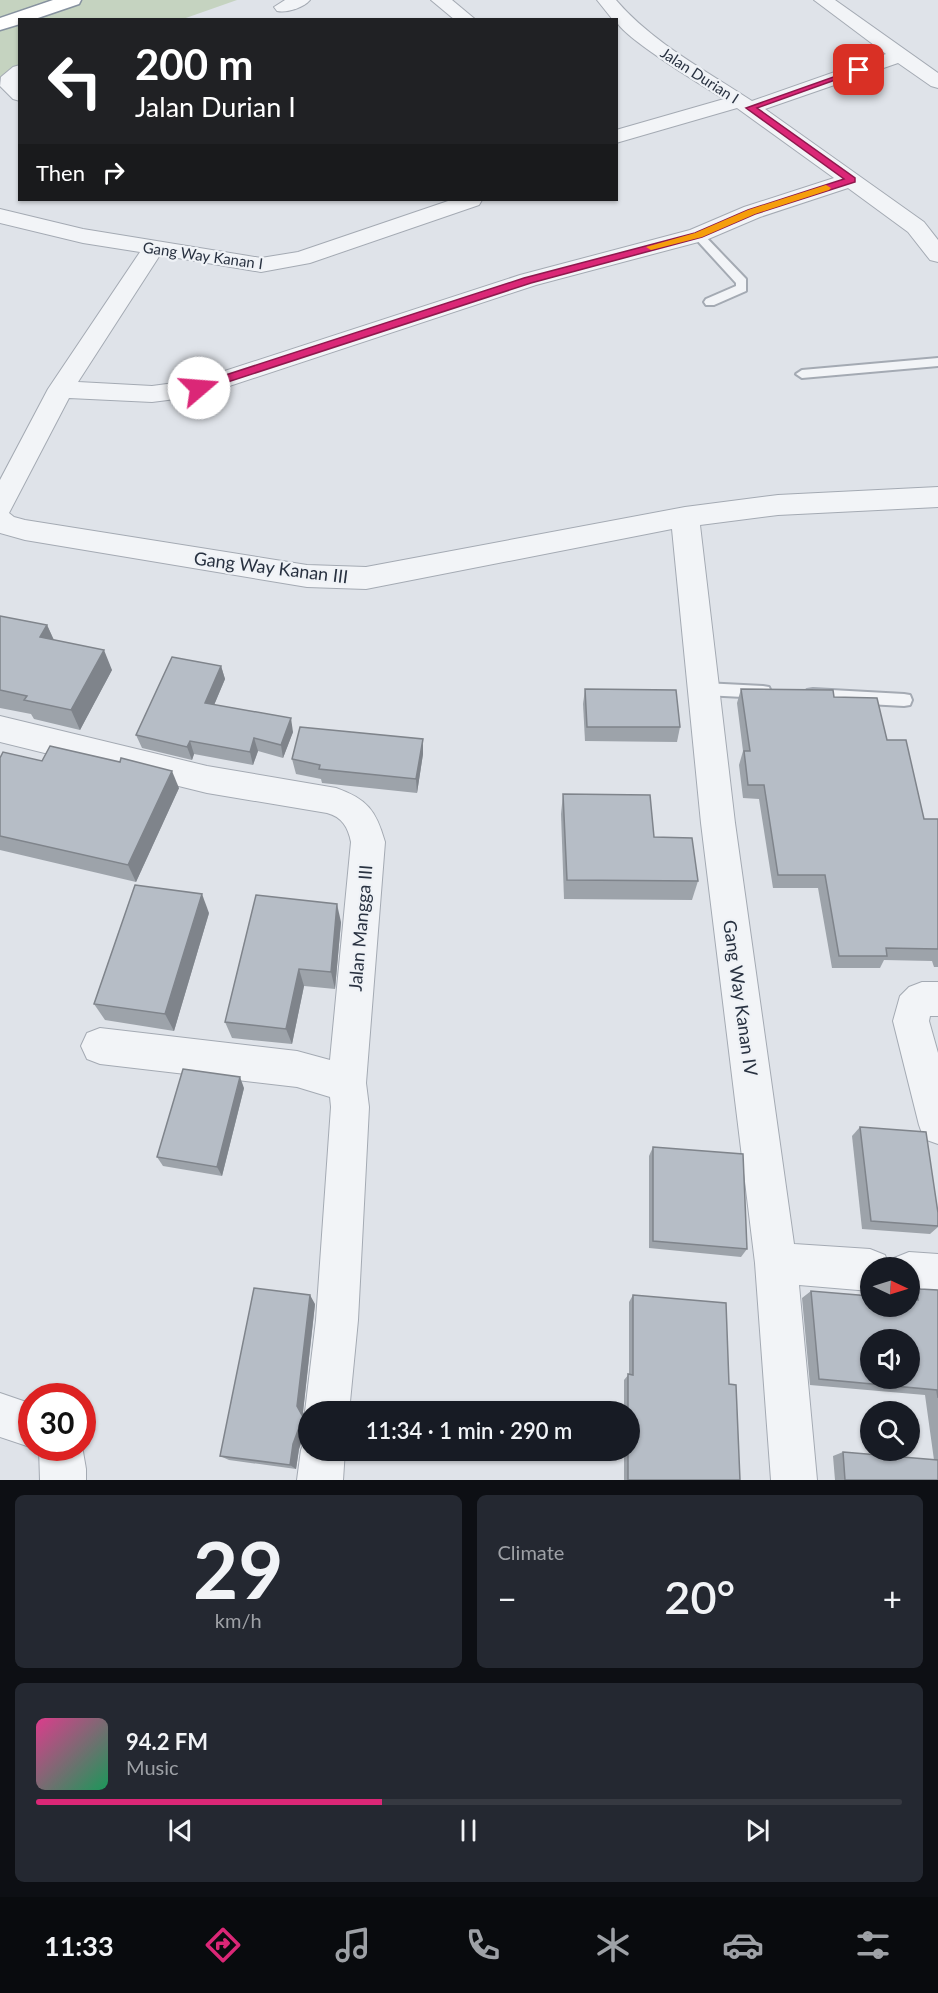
<!DOCTYPE html>
<meta charset="utf-8">
<style>
:root{--surface:#171b24;--page:#242831;--text:#f1f3f6;--muted:#9ea1a6;--line:#363941;--accent:#db2777}
body{margin:0;font-family:Lato,sans-serif;background:var(--page);color:var(--text);height:100vh;display:flex;flex-direction:column;font-size:22px;white-space:nowrap}
*{box-sizing:border-box;margin:0}
p{font-size:20px;color:var(--muted)}
.icon{flex:none;width:33px;height:33px;fill:none;stroke:currentColor;stroke-width:2;stroke-linecap:round;stroke-linejoin:round}
.map{position:relative;height:1480px;overflow:hidden}
.sheet{display:flex;flex-direction:column;gap:15px;padding:15px;background:#0d0f14;flex:1}
.sheet>*{flex:none}
.banner{position:absolute;left:18px;top:18px;width:600px;height:183px;border-radius:0px;box-shadow:0 2px 4px #0004;background:#202124;color:#fff;overflow:hidden}
.needle{width:39px;rotate:94deg}
.tools{position:absolute;left:860px;top:1257px;display:grid;gap:12px}
.tools a{display:grid;place-items:center;width:60px;height:60px;border-radius:50%;background:var(--surface);box-shadow:0 2px 4px #0004;font-size:30px}
.speed{position:absolute;left:18px;top:1383px;display:flex;gap:12px;font-size:30px;font-weight:700;text-align:center}
.speed>*{display:grid;place-content:center;width:78px;height:78px;border-radius:50%;background:var(--surface);box-shadow:0 2px 4px #0004;line-height:1}
.speed .limit{border:9px solid #d22;background:#fff;color:#111}
.pin{position:absolute;display:grid;place-items:center;width:51px;height:51px;color:#fff;margin:-26px;border-radius:12px;box-shadow:0 3px 9px #0006}
.me{position:absolute;width:66px;margin:-33px;rotate:72deg;stroke-linejoin:round;filter:drop-shadow(0 0 4px #0008)}
.turn{display:flex;align-items:center;gap:21px;height:126px;padding:0 18px;font-size:27px}
.turn .icon{width:78px;height:78px;stroke-width:2.5}
.turn b{display:block;font-size:42px;line-height:51px}
.then{display:flex;align-items:center;height:57px;padding:0 18px;background:#0003;gap:12px;font-size:22px}
.big{font-size:45px;font-weight:600;line-height:1.1}
.sheet .card{flex:1;display:flex;flex-direction:column;justify-content:center;gap:9px;min-width:0;padding:0 21px;border-radius:9px;background:var(--page)}
.sheet .dial{align-items:center;gap:0}
.dial b{font-size:78px;line-height:1}
.song{display:flex;align-items:center;gap:18px}
.cover{width:72px;height:72px;border-radius:9px;background:linear-gradient(135deg,hsl(330 70% 55%),hsl(150 70% 35%))}
.played{height:6px;border-radius:3px;background:linear-gradient(90deg,var(--accent) 40%,var(--line) 40%)}
.keys{display:flex;justify-content:space-around;direction:ltr}
.heat{display:flex;justify-content:space-between;align-items:center;font-size:33px;direction:ltr}
.sheet .tiles{flex:1;display:grid;gap:15px;grid-template-columns:1fr 1fr}
.card:last-child{grid-column:span 2}
.trip{position:absolute;left:298px;top:1401px;width:342px;height:60px;border-radius:30px;background:var(--surface);box-shadow:0 2px 4px #0004;font-weight:600;line-height:60px;text-align:center}
.menu{display:flex;height:96px;justify-content:space-around;align-items:center;background:#090b0e;color:var(--muted)}
.menu .icon{width:42px;height:42px}
.menu .on{color:var(--accent)}
.menu b{font-size:27px;color:var(--text)}
.map>svg:first-child{display:block}
</style>
<div class="map">
<svg width="938" height="1480" viewBox="0 0 938 1480">
<rect width="100%" height="100%" fill="#dfe3e9"/>
<path fill="#c5d3c0" d="M0 0H237L183 19 20 20 19 78 0 85Z"/>
<g fill="none" stroke-linecap="round" stroke-linejoin="round">
<g stroke="#a4aab3" stroke-width="4">
<g id="lane">
<path d="M698 231 702 233 746 279V291L714 305H706L704 302 706 299 736 286V283L694 237V233Z"/>
<path d="M938 358V366L802 378 796 374 802 370Z"/>
<path d="M704 683 763 686 769 687 771 692 769 697 763 698 704 695 698 694 696 689 698 684Z"/>
<path d="M813 689 904 694 910 695 912 700 910 705 904 706 813 701 807 700 805 695 807 690Z"/>
</g>
</g>
<g stroke="#a4aab3" stroke-width="2">
<g id="street">
<path d="M285 0H310C303 8 287 13 277 11L274 7Z"/>
<path d="M431 0H452L476 20H455Z"/>
<path d="M597 0H616C653 43 705 70 752 101L886 54 814 0H835L938 73V88L931 86 898 63 765 109 924 222 938 240V262L930 260 908 232 848 188 760 217 706 240 536 285 199 396 152 402 69 398 9 513 14 517 25 520 307 565 366 567 685 507 778 495 938 487V507L778 515 700 525 735 823 794 1244 870 1249 885 1255 890 1268H870V1291L799 1285 817 1480H771L755 1263 701 823 672 529 366 589 307 587 25 540 0 533V480L48 389 140 252 83 243 0 223V209L83 229 261 258 298 252 451 200H482L479 205 310 263 261 272 160 255 78 382 152 386 197 380 520 275 690 230 744 207 834 178 737 108 616 143V130L724 99C706 88 619 35 616 20H613Z"/>
<path d="M20 65V101L13 99 0 86 1 77 13 67Z"/>
<path d="M0 716 207 766 336 788C367 799 376 810 385 842L366 1083 369 1107 358 1320 349 1412H309V1421L305 1412 316 1320 331 1107 330 1097 297 1087 100 1064 87 1059 81 1046 87 1033 100 1028 297 1051 330 1060 351 842C348 827 342 817 327 813L207 793 0 742Z"/>
<path d="M922 982H938V1016H930L929 1021 938 1053V1144L924 1139 919 1125 893 1021 900 996 909 987Z"/>
<path d="M909 1252 938 1254V1296L909 1294V1268H891L894 1258Z"/>
<path d="M0 1393 32 1404 33 1448 0 1437Z"/>
<path d="M307 1434H309V1450H345L343 1480H297L301 1450Z"/>
<path d="M82 1446 86 1469V1480H40L39 1448Z"/>
</g>
</g>
<g stroke="#86919f" stroke-width="3">
<path id="highway" d="M53 0H81L79 4 32 20H20V24L0 30V18Z"/>
</g>
<use href="#lane" fill="#f2f4f7" fill-rule="evenodd"/>
<use href="#street" fill="#f2f4f7" fill-rule="evenodd"/>
<use href="#highway" fill="#fff" fill-rule="evenodd"/>
</g>
<g fill="#9da3aa">
<path d="M0 616 47 625 54 640 112 670 80 730 34 719 31 714 0 708Z"/>
<path d="M221 666 225 679 214 705 293 732 283 758 258 751 253 765 194 754 192 760 142 748 136 735Z"/>
<path d="M585 689 680 727 677 742 585 741 583 704Z"/>
<path d="M741 689 834 697 887 740 924 819H938V967H934L932 961 884 960 880 968H832L818 888H773L759 799 743 798 739 765 743 751 737 703Z"/>
<path d="M423 754 417 793 322 783 321 779 296 774 292 759Z"/>
<path d="M0 758 42 761 179 788 136 882 0 850Z"/>
<path d="M563 794 654 837 698 881 692 900 564 899 561 814Z"/>
<path d="M209 913 174 1031 105 1020 94 1004Z"/>
<path d="M341 922 335 989 304 986 292 1044 232 1038 225 1022Z"/>
<path d="M244 1088 222 1176 163 1166 157 1157Z"/>
<path d="M860 1127 938 1213V1227L930 1234 862 1229 852 1136Z"/>
<path d="M653 1147 747 1249 741 1257 649 1248V1156Z"/>
<path d="M916 1282 920 1289 938 1290V1480H835L833 1456 843 1452 934 1460 925 1395 810 1385 802 1298 811 1291 909 1306V1287Z"/>
<path d="M633 1295 729 1384 740 1480H624V1450H630V1412H624V1380L629 1374V1302Z"/>
<path d="M315 1304 303 1412 308 1423 299 1449 296 1469 229 1460 220 1456Z"/>
</g>
<g fill="#7f848b">
<path d="M47 625 56 645 40 637Z"/>
<path d="M104 650 112 670 80 730 71 710Z"/>
<path d="M221 666 225 679 209 717 205 703Z"/>
<path d="M291 718 293 732 283 758 281 745Z"/>
<path d="M254 738 258 751 253 765 250 752Z"/>
<path d="M423 739V754L417 793 416 779Z"/>
<path d="M190 741 194 754 192 760 187 747Z"/>
<path d="M172 771 179 788 136 882 128 865Z"/>
<path d="M202 894 209 913 174 1031 165 1014Z"/>
<path d="M337 904 341 922 335 989 331 972Z"/>
<path d="M299 969 304 986 292 1044 286 1029Z"/>
<path d="M240 1077 244 1088 222 1176 217 1167Z"/>
<path d="M310 1295 315 1304 303 1412 308 1423 299 1449 296 1469 290 1465Z"/>
</g>
<g fill="#b6bdc6" stroke="#7f848b" stroke-width="1.5" fill-rule="evenodd">
<path d="M0 616 47 625 40 637 104 650 71 710 24 700 27 696 0 690Z"/>
<path d="M172 657 221 666 205 703 291 718 281 745 254 738 250 752 190 741 187 747 136 735Z"/>
<path d="M585 689 676 690 680 727H587Z"/>
<path d="M741 689 833 690 834 697 877 698 887 740H906L924 819H938V949L886 948 887 956H839L825 875H778L764 785H748L744 751H750Z"/>
<path d="M300 727 423 739 416 779 319 769 320 765 292 759Z"/>
<path d="M50 746 120 762 121 758 172 771 128 865 0 836V758L3 752 42 761Z"/>
<path d="M563 794 650 795 654 837 692 838 698 881 567 880Z"/>
<path d="M135 885 202 894 165 1014 94 1004Z"/>
<path d="M256 895 337 904 331 972 299 969 286 1029 225 1022Z"/>
<path d="M183 1069 240 1077 217 1167 157 1157Z"/>
<path d="M860 1127 926 1132 938 1213V1226L871 1221Z"/>
<path d="M653 1147 743 1154 747 1249 653 1241Z"/>
<path d="M916 1282 920 1289 938 1290V1398L937 1390 819 1379 811 1291 870 1296V1306H909V1299L918 1300ZM870 1340H909V1378H870Z"/>
<path d="M254 1288 310 1295 297 1406 303 1417 293 1444 290 1465 220 1456Z"/>
<path d="M633 1295 726 1303 729 1384 736 1385 740 1480H628V1450H630V1412H628V1374L633 1375Z"/>
<path d="M843 1452 938 1460V1480H845Z"/>
</g>
<path fill="#db2777" stroke="#8e194d" stroke-width="1.5" d="M856 69 863 70 757 108 855 178V182L755 214 702 237 531 283 203 390 199 391 193 388 195 385 524 278 695 233 748 210 844 179 746 108Z"/>
<path fill="#f59e0b" d="M826 185 831 188 829 190 755 214 702 237 651 250 646 247 695 233 748 210Z"/>
<g text-anchor="middle" dominant-baseline="central" stroke-width="4.5" stroke-linejoin="round" paint-order="stroke">
<g font-size="15" fill="#283140" stroke="#eff2f6">
<text transform="translate(700 75) rotate(33)">Jalan Durian I</text>
<text transform="translate(203 255) rotate(8)">Gang Way Kanan I</text>
</g>
<g font-size="18" fill="#283140" stroke="#eff2f6">
<text transform="translate(271 567) rotate(7)">Gang Way Kanan III</text>
<text transform="translate(360 928) rotate(-85)">Jalan Mangga III</text>
<text transform="translate(741 998) rotate(82)">Gang Way Kanan IV</text>
</g>
</g>
</svg>
<div class="tools">
<a><svg class="needle" viewBox="-14 -14 28 28"><path d="M0-13l5 13h-10z" fill="#e53935"/><path d="M0 13l5-13h-10z" fill="#9ea1a6"/></svg></a>
<a><svg class="icon" aria-label="sound" viewBox="0 0 24 24"><path d="M4 9h4l5-4v14l-5-4H4zM17 9q2 3 0 6"/></svg></a>
<a><svg class="icon" aria-label="search" viewBox="0 0 24 24"><circle cx="10" cy="10" r="6"/><path d="M15 15l6 6"/></svg></a>
</div>
<div class="speed"><div class="limit">30</div></div>
<div class="pin" style="left:859px;top:70px;background:#d93025"><svg class="icon" aria-label="arrive" viewBox="0 0 24 24"><path d="M6 21V4h12l-3 4 3 4H6"/></svg></div>
<svg class="me" style="left:199px;top:388px" viewBox="-20 -20 40 40"><circle r="19" fill="#fff"/><path d="M0-13L10 11 0 6-10 11z" fill="#db2777"/></svg>
<div class="trip">11:34 · 1 min · 290 m</div>
<div class="banner">
<div class="turn"><svg class="icon" aria-label="left" viewBox="0 0 24 24"><path d="M17 20v-9H6M10 6l-5 5 5 5"/></svg><div><b>200 m</b>Jalan Durian I</div></div>
<div class="then">Then<svg class="icon" aria-label="right" viewBox="0 0 24 24"><path d="M7 20v-9h11M14 6l5 5-5 5"/></svg></div>
</div>
</div>
<section class="sheet">
<div class="tiles">
<div class="card dial"><b>29</b><p>km/h</p></div>
<div class="card"><p>Climate</p>
<div class="heat"><a>−</a><b class="big">20°</b><a>+</a></div>
</div>
<div class="card">
<div class="song"><i class="cover"></i><div><b>94.2 FM</b><p>Music</p></div></div>
<div class="played"></div>
<div class="keys"><svg class="icon" aria-label="previous" viewBox="0 0 24 24"><path d="M18 5L8 12l10 7zM5 5v14"/></svg><svg class="icon" aria-label="pause" viewBox="0 0 24 24"><path d="M8 5v14M16 5v14"/></svg><svg class="icon" aria-label="next" viewBox="0 0 24 24"><path d="M6 5l10 7-10 7zM19 5v14"/></svg></div>
</div>
</div>
</section>
<nav class="menu">
<b>11:33</b>
<svg class="icon on" aria-label="directions" viewBox="0 0 24 24"><path d="M12 3l9 9-9 9-9-9zM9 14v-3h6M13 9l2 2-2 2"/></svg>
<svg class="icon" aria-label="music" viewBox="0 0 24 24"><path d="M9 18V5l10-2v13"/><circle cx="6" cy="18" r="3"/><circle cx="16" cy="16" r="3"/></svg>
<svg class="icon" aria-label="phone" viewBox="0 0 24 24"><path d="M5 4h4l2 5-3 2q2 4 5 5l2-3 5 2v4C11 20 4 13 5 4z"/></svg>
<svg class="icon" aria-label="climate" viewBox="0 0 24 24"><path d="M12 3v18M4 7l16 10M4 17L20 7"/></svg>
<svg class="icon" aria-label="car" viewBox="0 0 24 24"><path d="M5 17H2v-5l4-1 3-4h7l3 4 3 1v5h-3M9 17h6M6 11h13"/><circle cx="7" cy="17" r="2"/><circle cx="17" cy="17" r="2"/></svg>
<svg class="icon" aria-label="filters" viewBox="0 0 24 24"><path d="M4 7h16M4 17h16"/><circle cx="9" cy="7" r="2"/><circle cx="15" cy="17" r="2"/></svg>
</nav>
